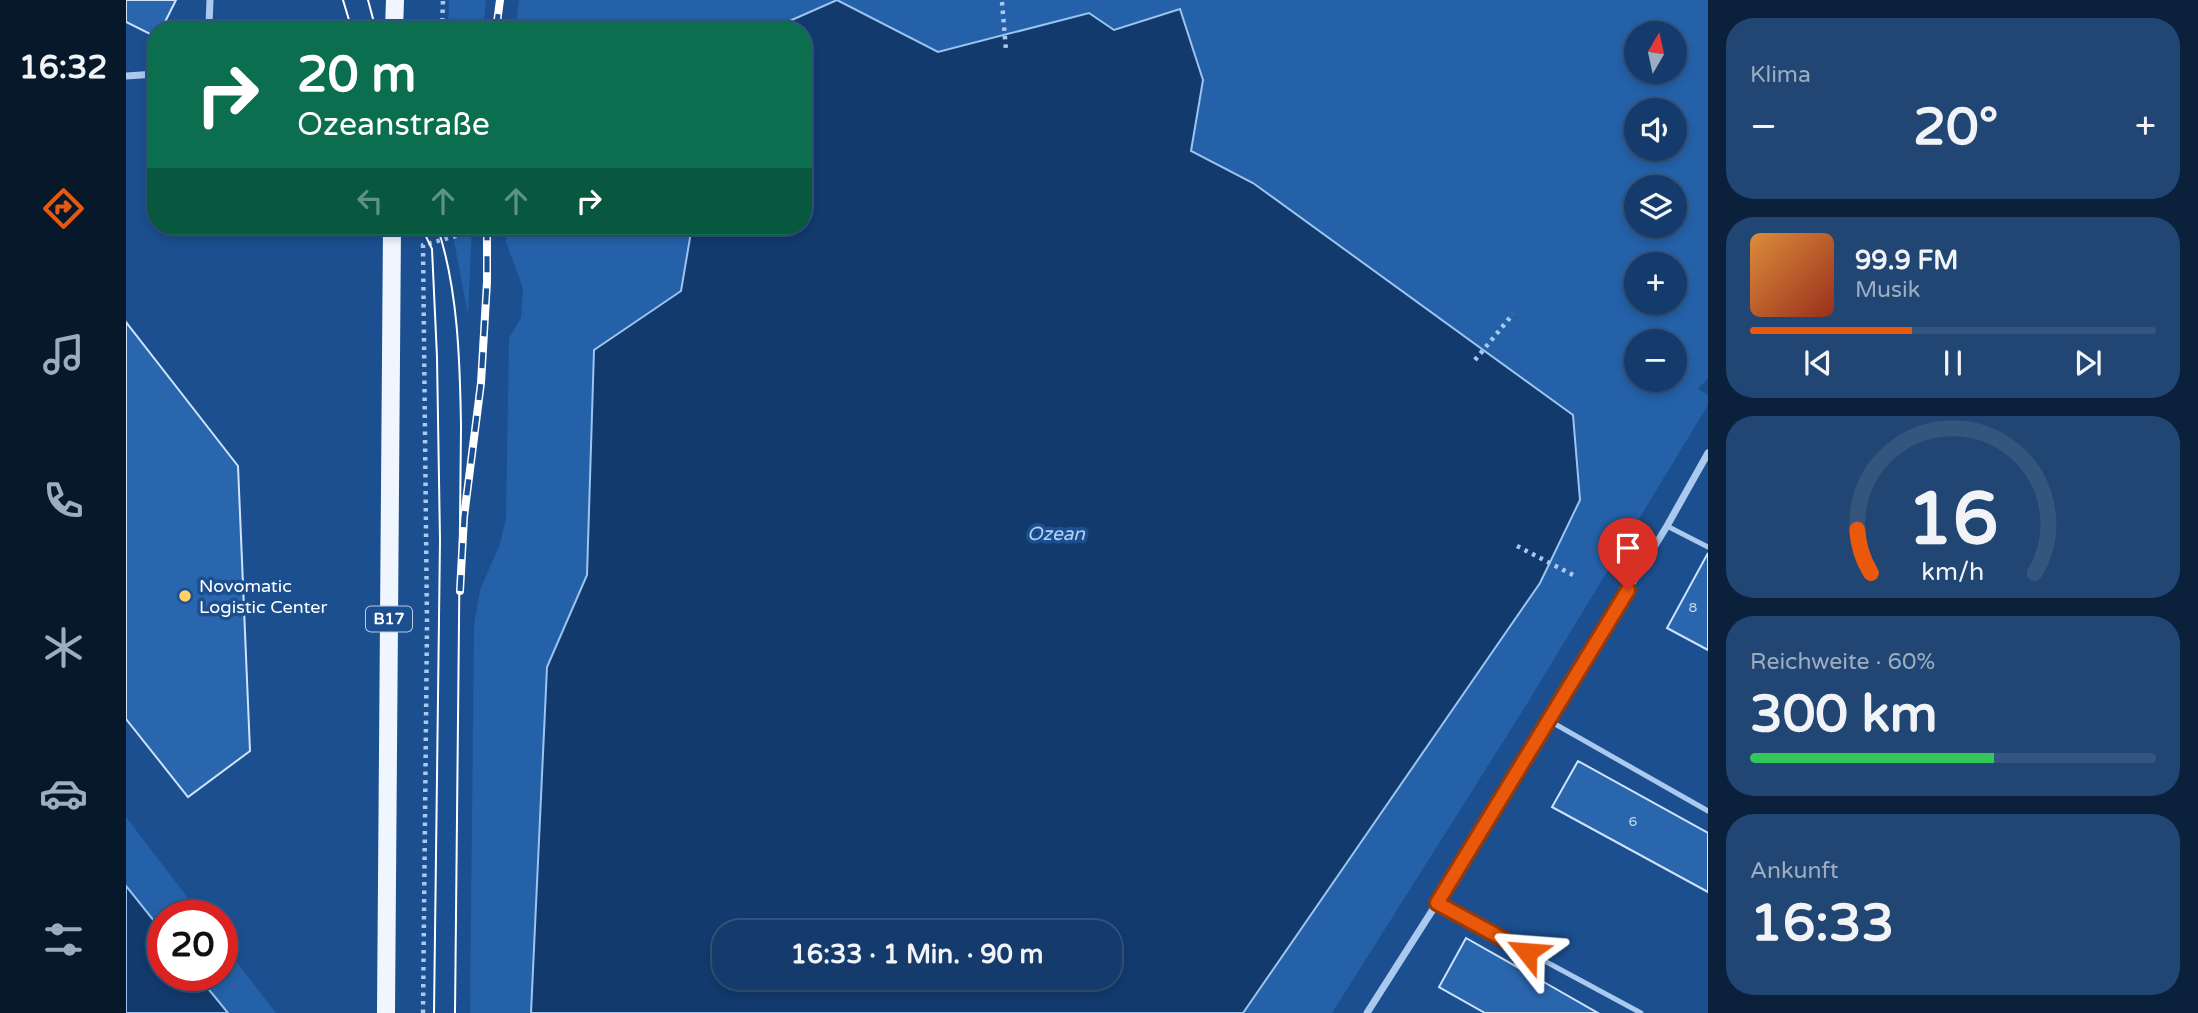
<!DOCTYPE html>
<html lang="de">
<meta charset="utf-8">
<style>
:root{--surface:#143b6b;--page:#214673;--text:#f1f3f6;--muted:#9dadc1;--line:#33557e;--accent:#ea580c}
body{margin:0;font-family:"Varela Round",sans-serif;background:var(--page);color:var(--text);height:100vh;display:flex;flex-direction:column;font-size:26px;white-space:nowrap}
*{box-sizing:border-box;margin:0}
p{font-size:23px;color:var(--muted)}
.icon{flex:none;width:38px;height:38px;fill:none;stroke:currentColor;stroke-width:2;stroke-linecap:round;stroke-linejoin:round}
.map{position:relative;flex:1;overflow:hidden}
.side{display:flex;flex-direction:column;gap:18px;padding:18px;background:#0b203b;width:490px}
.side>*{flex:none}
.top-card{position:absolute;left:21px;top:21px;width:665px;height:214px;border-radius:28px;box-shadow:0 4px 10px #0003,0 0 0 2px var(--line);background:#0b6e4f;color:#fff;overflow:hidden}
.needle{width:46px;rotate:9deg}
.tools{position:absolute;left:1498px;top:21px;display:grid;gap:14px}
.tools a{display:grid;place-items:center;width:63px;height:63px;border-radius:50%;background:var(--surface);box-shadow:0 4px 10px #0003,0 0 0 2px var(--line);font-size:35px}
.speed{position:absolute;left:21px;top:900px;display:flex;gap:14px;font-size:35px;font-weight:700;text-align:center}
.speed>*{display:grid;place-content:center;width:91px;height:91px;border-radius:50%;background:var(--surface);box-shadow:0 4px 10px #0003,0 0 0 2px var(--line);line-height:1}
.speed .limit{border:10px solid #d22;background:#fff;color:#111}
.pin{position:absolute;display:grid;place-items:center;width:60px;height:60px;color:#fff;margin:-72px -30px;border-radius:50% 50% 50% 0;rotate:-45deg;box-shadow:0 0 7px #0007}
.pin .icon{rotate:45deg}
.me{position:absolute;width:77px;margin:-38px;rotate:298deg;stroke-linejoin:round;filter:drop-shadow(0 0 5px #0008)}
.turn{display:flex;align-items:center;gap:24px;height:147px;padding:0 35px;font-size:32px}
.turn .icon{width:91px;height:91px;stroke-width:2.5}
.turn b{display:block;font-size:49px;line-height:60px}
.lanes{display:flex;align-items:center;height:66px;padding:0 35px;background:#0003;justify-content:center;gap:35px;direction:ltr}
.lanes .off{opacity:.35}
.big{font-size:52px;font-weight:700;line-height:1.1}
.side .card{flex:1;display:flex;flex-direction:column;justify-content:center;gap:10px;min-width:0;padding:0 24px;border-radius:28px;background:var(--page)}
.side .dial{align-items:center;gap:0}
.dial svg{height:182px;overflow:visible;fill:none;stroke:var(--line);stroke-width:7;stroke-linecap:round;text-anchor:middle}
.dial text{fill:var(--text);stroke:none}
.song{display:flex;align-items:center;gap:21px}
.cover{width:84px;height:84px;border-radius:10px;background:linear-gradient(135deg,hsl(30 70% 55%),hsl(10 70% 35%))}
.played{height:7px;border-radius:4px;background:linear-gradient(90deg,var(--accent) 40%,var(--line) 40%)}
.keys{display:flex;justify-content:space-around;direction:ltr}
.heat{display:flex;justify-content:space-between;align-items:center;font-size:38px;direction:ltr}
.charge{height:10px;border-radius:5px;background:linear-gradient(90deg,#34c759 60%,var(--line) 0)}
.trip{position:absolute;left:586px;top:920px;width:410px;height:70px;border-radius:28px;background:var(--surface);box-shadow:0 4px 10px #0003,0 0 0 2px var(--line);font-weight:700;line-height:70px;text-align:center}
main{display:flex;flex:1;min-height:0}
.tab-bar{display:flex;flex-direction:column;width:126px;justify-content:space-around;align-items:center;background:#08182b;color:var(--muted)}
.tab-bar .icon{width:49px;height:49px}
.tab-bar .current{color:var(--accent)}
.tab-bar b{font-size:32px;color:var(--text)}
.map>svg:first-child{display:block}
</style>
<main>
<nav class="tab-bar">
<b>16:32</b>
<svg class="icon current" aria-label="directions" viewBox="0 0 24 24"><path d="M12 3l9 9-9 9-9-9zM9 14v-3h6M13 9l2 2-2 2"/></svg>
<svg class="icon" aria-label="music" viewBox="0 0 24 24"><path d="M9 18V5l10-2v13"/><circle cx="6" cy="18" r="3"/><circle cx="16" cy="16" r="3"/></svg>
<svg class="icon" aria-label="phone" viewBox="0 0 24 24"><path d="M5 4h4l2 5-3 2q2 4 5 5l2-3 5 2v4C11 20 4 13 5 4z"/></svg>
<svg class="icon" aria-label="climate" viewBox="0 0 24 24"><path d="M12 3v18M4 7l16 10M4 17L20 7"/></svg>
<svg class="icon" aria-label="car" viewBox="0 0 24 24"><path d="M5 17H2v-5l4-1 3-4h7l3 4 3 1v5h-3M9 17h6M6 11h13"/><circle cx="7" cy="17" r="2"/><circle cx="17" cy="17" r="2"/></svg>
<svg class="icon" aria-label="filters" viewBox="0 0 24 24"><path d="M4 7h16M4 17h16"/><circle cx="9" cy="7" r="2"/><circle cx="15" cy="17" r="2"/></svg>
</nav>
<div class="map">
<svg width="1582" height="1013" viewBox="0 0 1582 1013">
<rect width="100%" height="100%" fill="#1b4f8f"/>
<g fill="#2461a8" fill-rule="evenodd">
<path d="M323 0H360L357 30H322Z"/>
<path d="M393 0H1582V378L1572 389 1582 395V405L1399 707 1206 1013H344L348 625 354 590 374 544 380 518 383 338 395 318 397 288 380 242V226H677V30H389ZM1510 33H1549V72H1510ZM1510 110H1549V149H1510ZM1510 187H1549V226H1510ZM1510 264H1549V303H1510ZM1510 341H1549V380H1510ZM598 933H984V978H598Z"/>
<path d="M323 226H346L342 315 327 236Z"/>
<path d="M0 817 75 915H37V932L0 886Z"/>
<path d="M96 943 150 1013H102L71 975H96Z"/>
</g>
<g fill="#123a6d" stroke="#9cc4f0" stroke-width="2" fill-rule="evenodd">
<path d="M711 0 812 52 963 13 988 30 1054 9 1077 80 1065 151 1127 183 1447 415 1454 500 1414 583 1117 1013H405L421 667 461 575 468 350 555 291 566 226H677V30H643ZM598 933H984V978H598Z"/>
<path d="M0 886 37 932V975H71L102 1013H0Z"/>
</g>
<g fill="#2a66ad" stroke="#cfe3fa" stroke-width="2">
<path d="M0 0H50L35 30H30V37L0 22Z"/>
<path d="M0 322 112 466 124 751 62 797 0 719Z"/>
<path d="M1582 553V650L1541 628Z"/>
<path d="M1452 761 1582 833V892L1426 807Z"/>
<path d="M1340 938 1423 985 1472 1013H1359L1313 987Z"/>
</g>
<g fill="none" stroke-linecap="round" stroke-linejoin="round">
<g stroke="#a9c9ee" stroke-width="4.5" stroke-dasharray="3.5 5" stroke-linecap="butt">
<path d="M876 2 880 50"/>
<path d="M316 30 317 0"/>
<path d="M1349 360 1387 314"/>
<path d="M1391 546 1447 575"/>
<path d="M297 1013 301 624 297 245 337 234 334 226"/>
</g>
<g stroke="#a9c9ee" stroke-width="5">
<path d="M1541 526 1582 547"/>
<path d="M1422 720 1582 811"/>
<path d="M1311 903 1515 1013"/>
</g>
<g stroke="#a9c9ee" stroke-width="7">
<path d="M79 30 83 24 84 0"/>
<path d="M0 76 30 74"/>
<path d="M1241 1013 1311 903 1541 526 1582 453"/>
</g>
<g stroke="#f0f6ff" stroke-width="18">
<path d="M268 30 269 0"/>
<path d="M260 1013 266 226"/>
</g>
<g stroke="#fff" stroke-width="2">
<path d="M217 0 226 30"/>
<path d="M242 0 250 30"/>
<path d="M295 226 306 249 311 357 314 540 308 1013"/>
<path d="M311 226C332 287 334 362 335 426L329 1013"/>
</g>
<g stroke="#fff" stroke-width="8">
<g id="rail">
<path d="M370 30 374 0"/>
<path d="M334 591 338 517 355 383 361 282V226"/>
</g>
</g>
<use href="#rail" stroke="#1b4f8f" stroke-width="5" stroke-dasharray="16" stroke-linecap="butt"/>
</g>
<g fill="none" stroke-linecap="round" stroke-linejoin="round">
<g stroke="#983908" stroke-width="18">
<path id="route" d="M1401 952 1311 903 1502 590"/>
</g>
<use href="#route" stroke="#ea580c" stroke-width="12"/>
</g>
<circle fill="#ffd166" stroke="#1b4f8f" stroke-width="2.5" cx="59" cy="596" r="7"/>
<g text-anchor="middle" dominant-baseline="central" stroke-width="7" stroke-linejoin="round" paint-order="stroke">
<g font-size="14" fill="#cad9ea">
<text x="1567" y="607">8</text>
<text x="1507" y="821">6</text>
</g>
<rect fill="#1b4f8f" stroke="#bbcadd" stroke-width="2" x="240" y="606.5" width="46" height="25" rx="5"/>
<g font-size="16" font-weight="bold" fill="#fff">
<text x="263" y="619">B17</text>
</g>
<g font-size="18" fill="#fff" stroke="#1b4f8f" text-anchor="start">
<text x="73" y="586">Novomatic<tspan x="73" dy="21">Logistic Center</tspan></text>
</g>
<g font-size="19" font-style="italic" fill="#b5d3f5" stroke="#1b4f8f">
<text x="930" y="534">Ozean</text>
</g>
</g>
</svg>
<div class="tools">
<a><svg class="needle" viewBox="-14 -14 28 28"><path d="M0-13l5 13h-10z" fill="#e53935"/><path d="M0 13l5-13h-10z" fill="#9dadc1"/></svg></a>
<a><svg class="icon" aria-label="sound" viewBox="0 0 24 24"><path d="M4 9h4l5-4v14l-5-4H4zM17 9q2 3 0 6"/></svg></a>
<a><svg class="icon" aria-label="layers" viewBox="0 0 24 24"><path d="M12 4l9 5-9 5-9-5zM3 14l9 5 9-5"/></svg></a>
<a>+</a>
<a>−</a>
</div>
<div class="speed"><div class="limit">20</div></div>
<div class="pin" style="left:1502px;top:590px;background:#d93025"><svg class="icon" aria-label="arrive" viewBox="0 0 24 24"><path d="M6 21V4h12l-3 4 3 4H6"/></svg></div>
<svg class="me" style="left:1401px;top:952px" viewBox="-20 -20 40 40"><path d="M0-17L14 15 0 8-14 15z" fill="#ea580c" stroke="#fff" stroke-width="4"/></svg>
<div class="trip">16:33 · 1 Min. · 90 m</div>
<div class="top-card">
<div class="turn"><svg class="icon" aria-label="right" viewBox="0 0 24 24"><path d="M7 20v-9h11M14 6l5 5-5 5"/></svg><div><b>20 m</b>Ozeanstraße</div></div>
<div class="lanes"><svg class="icon off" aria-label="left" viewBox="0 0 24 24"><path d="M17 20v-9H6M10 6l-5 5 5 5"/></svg><svg class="icon off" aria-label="ahead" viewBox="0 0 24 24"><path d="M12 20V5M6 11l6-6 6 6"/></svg><svg class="icon off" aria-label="ahead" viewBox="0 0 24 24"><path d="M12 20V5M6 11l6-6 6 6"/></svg><svg class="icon" aria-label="right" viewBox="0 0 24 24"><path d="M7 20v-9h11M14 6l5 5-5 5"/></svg></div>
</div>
</div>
<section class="side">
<div class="card"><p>Klima</p>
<div class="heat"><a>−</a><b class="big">20°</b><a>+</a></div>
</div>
<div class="card">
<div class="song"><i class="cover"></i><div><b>99.9 FM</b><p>Musik</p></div></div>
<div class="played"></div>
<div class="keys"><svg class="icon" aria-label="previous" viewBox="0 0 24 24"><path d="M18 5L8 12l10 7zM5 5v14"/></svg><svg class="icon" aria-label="pause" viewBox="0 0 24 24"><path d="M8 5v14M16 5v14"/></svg><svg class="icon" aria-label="next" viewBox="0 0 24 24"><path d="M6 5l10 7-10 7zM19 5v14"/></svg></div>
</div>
<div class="card dial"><svg viewBox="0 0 100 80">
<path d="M14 69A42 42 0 1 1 86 69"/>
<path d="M14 69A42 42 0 0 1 8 50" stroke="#ea580c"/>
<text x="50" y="56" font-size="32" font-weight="700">16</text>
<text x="50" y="72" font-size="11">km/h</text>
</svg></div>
<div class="card"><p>Reichweite · 60%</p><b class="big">300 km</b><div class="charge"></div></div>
<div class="card"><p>Ankunft</p><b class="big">16:33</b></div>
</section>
</main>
